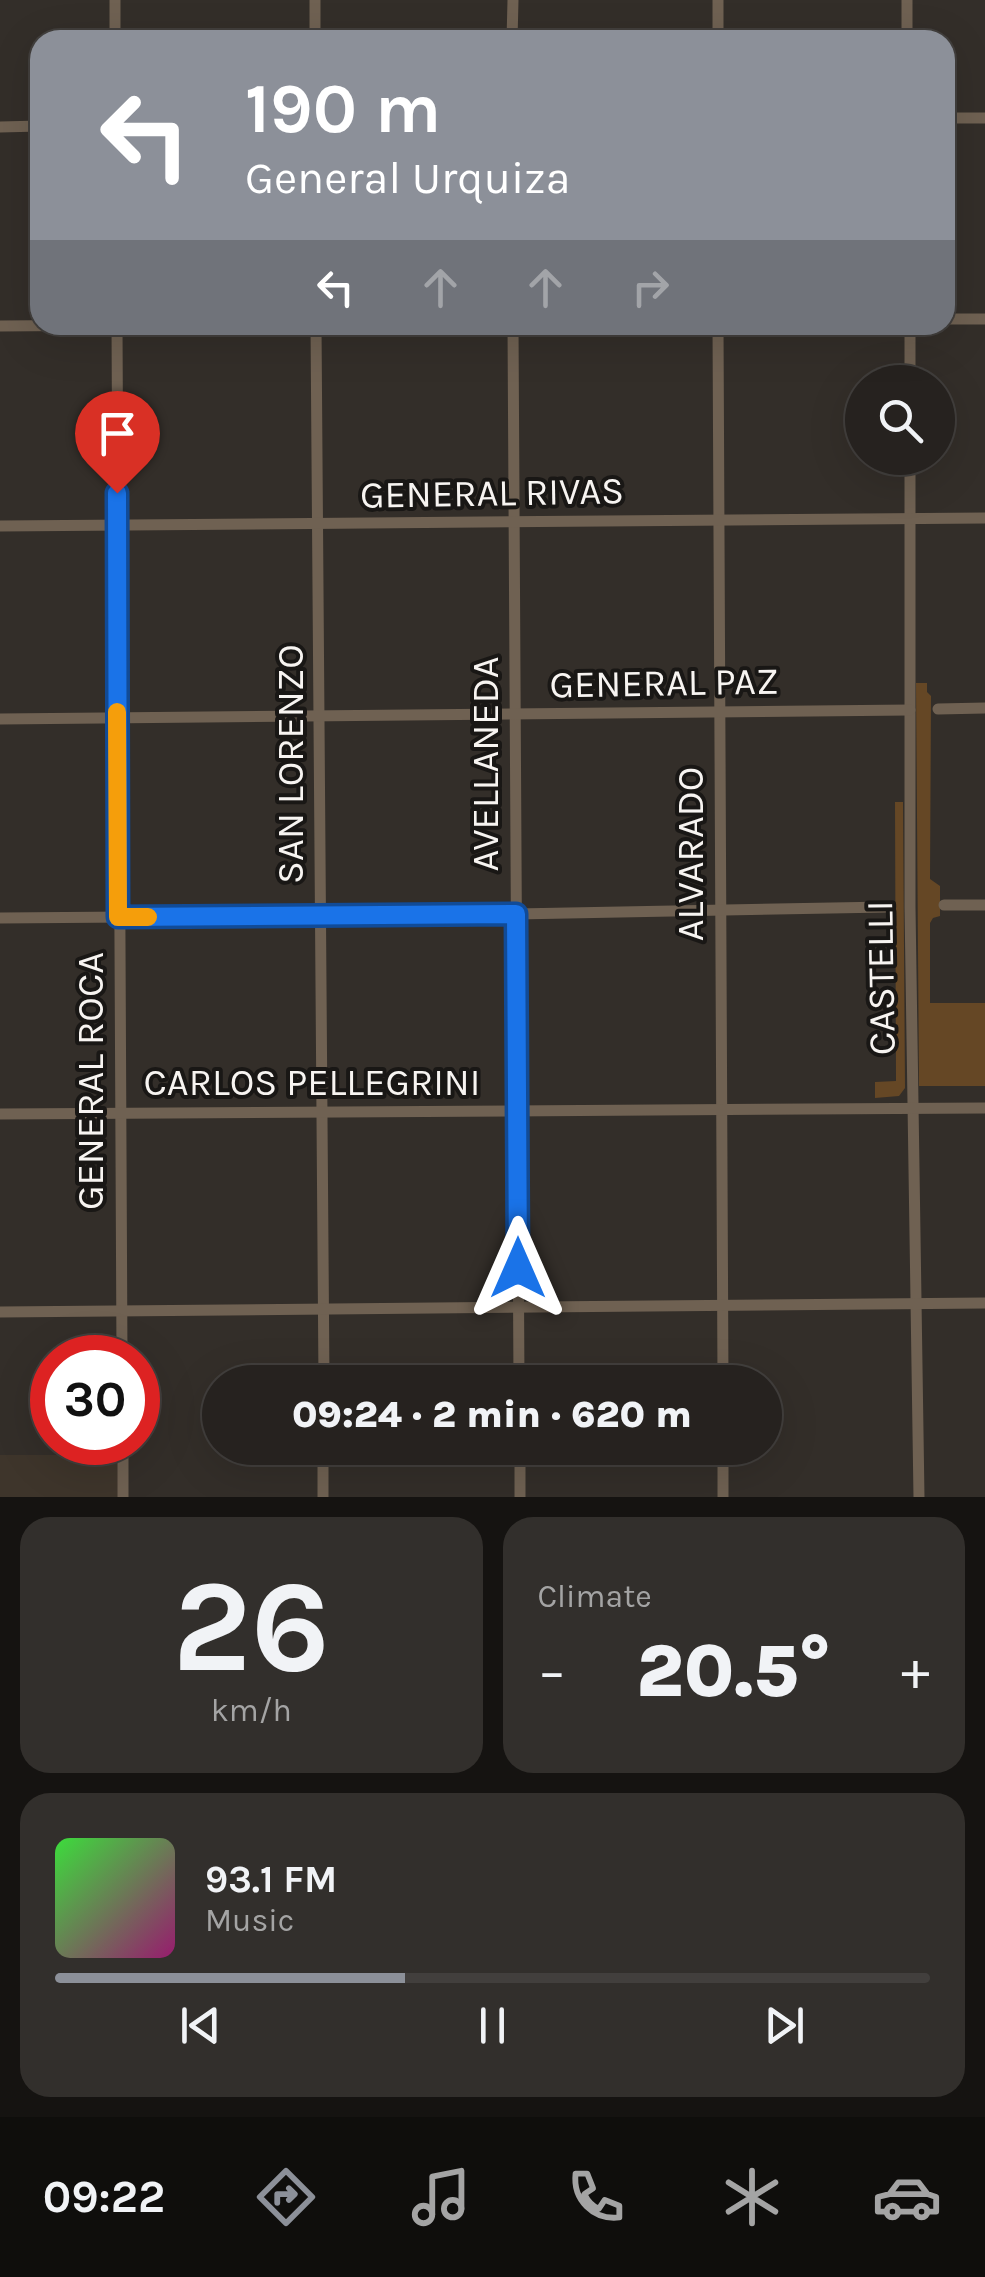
<!DOCTYPE html>
<meta charset="utf-8">
<style>
:root{--surface:#26221f;--page:#322f2c;--text:#f1f3f6;--muted:#a4a4a4;--line:#423f3d;--accent:#8c9099}
body{margin:0;font-family:Karla,sans-serif;background:var(--page);color:var(--text);height:100vh;display:flex;flex-direction:column;font-size:38px;white-space:nowrap}
*{box-sizing:border-box;margin:0}
p{font-size:32px;color:var(--muted)}
.icon{flex:none;width:55px;height:55px;fill:none;stroke:currentColor;stroke-width:2;stroke-linecap:round;stroke-linejoin:round}
.map{position:relative;height:1497px;overflow:hidden}
.sheet{display:flex;flex-direction:column;gap:20px;padding:20px;background:#151311;flex:1}
.sheet>*{flex:none}
.top-card{position:absolute;left:30px;top:30px;width:925px;height:305px;border-radius:30px;box-shadow:0 10px 40px #0002,0 0 0 2px var(--line);background:#8c9099;color:#fff;overflow:hidden}
.fabs{position:absolute;left:845px;top:365px;display:grid;gap:20px}
.fabs a{display:grid;place-items:center;width:110px;height:110px;border-radius:50%;background:var(--surface);box-shadow:0 10px 40px #0002,0 0 0 2px var(--line);font-size:50px}
.speed{position:absolute;left:30px;top:1335px;display:flex;gap:20px;font-size:50px;font-weight:700;text-align:center}
.speed>*{display:grid;place-content:center;width:130px;height:130px;border-radius:50%;background:var(--surface);box-shadow:0 10px 40px #0002,0 0 0 2px var(--line);line-height:1}
.speed .limit{border:15px solid #d22;background:#fff;color:#111}
.pin{position:absolute;display:grid;place-items:center;width:85px;height:85px;color:#fff;margin:-102px -42px;border-radius:50% 50% 50% 0;rotate:-45deg;box-shadow:0 0 10px #0007}
.pin .icon{rotate:45deg}
.me{position:absolute;width:110px;margin:-55px;rotate:0deg;stroke-linejoin:round;filter:drop-shadow(0 0 8px #0008)}
.turn{display:flex;align-items:center;gap:35px;height:210px;padding:0 50px;font-size:45px}
.turn .icon{width:130px;height:130px;stroke-width:2.5}
.turn b{display:block;font-size:70px;line-height:85px}
.lanes{display:flex;align-items:center;height:95px;padding:0 50px;background:#0003;justify-content:center;gap:50px;direction:ltr}
.lanes .off{opacity:.35}
.big{font-size:75px;font-weight:800;line-height:1.1}
.sheet .card{flex:1;display:flex;flex-direction:column;justify-content:center;gap:15px;min-width:0;padding:0 35px;border-radius:30px;background:var(--page)}
.sheet .dial{align-items:center;gap:0}
.dial b{font-size:130px;line-height:1}
.song{display:flex;align-items:center;gap:30px}
.cover{width:120px;height:120px;border-radius:15px;background:linear-gradient(135deg,hsl(120 70% 55%),hsl(320 70% 35%))}
.played{height:10px;border-radius:5px;background:linear-gradient(90deg,var(--accent) 40%,var(--line) 40%)}
.keys{display:flex;justify-content:space-around;direction:ltr}
.heat{display:flex;justify-content:space-between;align-items:center;font-size:55px;direction:ltr}
.sheet .tiles{flex:1;display:grid;gap:20px;grid-template-columns:1fr 1fr}
.card:last-child{grid-column:span 2}
.trip{position:absolute;left:202px;top:1365px;width:580px;height:100px;border-radius:50px;background:var(--surface);box-shadow:0 10px 40px #0002,0 0 0 2px var(--line);font-weight:800;line-height:100px;text-align:center}
.tab-bar{display:flex;height:160px;justify-content:space-around;align-items:center;background:#0f0e0c;color:var(--muted)}
.tab-bar .icon{width:70px;height:70px}
.tab-bar .active{color:var(--accent)}
.tab-bar b{font-size:45px;color:var(--text)}
.map>svg:first-child{display:block}
</style>
<div class="map">
<svg width="985" height="1497" viewBox="0 0 985 1497">
<rect width="100%" height="100%" fill="#332e29"/>
<rect fill="#3e352b" x="0" y="1455" width="123" height="42"/>
<g fill="#654725">
<path d="M916 683H927V692L931 696 930 879 940 886V916L933 918 930 923V1003H985V1086H919Z"/>
<path d="M895 802H903L905 1088 899 1096 875 1098V1082L896 1081Z"/>
</g>
<g fill="none" stroke-linecap="round" stroke-linejoin="round">
<g stroke="#6f6152" stroke-width="11">
<path d="M315 0V40"/>
<path d="M907 0V40"/>
<path d="M115 40V0"/>
<path d="M512 40 513 0"/>
<path d="M718 40V0"/>
<path d="M945 118H985"/>
<path d="M0 127 40 126"/>
<path d="M945 319H985"/>
<path d="M117 325 122 1358"/>
<path d="M316 325 324 1382"/>
<path d="M513 325 519 1382"/>
<path d="M718 325 723 1382"/>
<path d="M0 326 134 325"/>
<path d="M910 382V325"/>
<path d="M910 458V907L919 1497"/>
<path d="M0 526 985 518"/>
<path d="M938 709 985 708"/>
<path d="M0 719 910 710"/>
<path d="M944 905H985"/>
<path d="M0 918 516 914 887 907"/>
<path d="M0 1114 985 1108"/>
<path d="M0 1312 985 1303"/>
<path d="M123 1442V1497"/>
<path d="M520 1448V1497"/>
<path d="M723 1448V1497"/>
<path d="M323 1497V1448"/>
</g>
</g>
<g fill="none" stroke-linecap="round" stroke-linejoin="round">
<g stroke="#114b97" stroke-width="25">
<path id="route" d="M117 493 118 917 516 914 518 1268"/>
</g>
<use href="#route" stroke="#1a73e8" stroke-width="18"/>
<path stroke="#f59e0b" stroke-width="18" d="M117 712 118 917H148"/>
</g>
<g text-anchor="middle" dominant-baseline="central" stroke-width="8" stroke-linejoin="round" paint-order="stroke">
<g font-size="38" fill="#f7f4f1" stroke="#191715">
<text transform="translate(492 493) rotate(-1)">GENERAL RIVAS</text>
<text transform="translate(664 683) rotate(-1)">GENERAL PAZ</text>
<text transform="translate(290 764) rotate(-90)">SAN LORENZO</text>
<text transform="translate(485 764) rotate(-90)">AVELLANEDA</text>
<text transform="translate(690 854) rotate(-90)">ALVARADO</text>
<text transform="translate(881 978) rotate(-91)">CASTELLI</text>
<text transform="translate(90 1081) rotate(-90)">GENERAL ROCA</text>
<text x="312" y="1082">CARLOS PELLEGRINI</text>
</g>
</g>
</svg>
<div class="fabs">
<a><svg class="icon" aria-label="search" viewBox="0 0 24 24"><circle cx="10" cy="10" r="6"/><path d="M15 15l6 6"/></svg></a>
</div>
<div class="speed"><div class="limit">30</div></div>
<div class="pin" style="left:117px;top:493px;background:#d93025"><svg class="icon" aria-label="arrive" viewBox="0 0 24 24"><path d="M6 21V4h12l-3 4 3 4H6"/></svg></div>
<svg class="me" style="left:518px;top:1268px" viewBox="-20 -20 40 40"><path d="M0-17L14 15 0 8-14 15z" fill="#1a73e8" stroke="#fff" stroke-width="4"/></svg>
<div class="trip">09:24 · 2 min · 620 m</div>
<div class="top-card">
<div class="turn"><svg class="icon" aria-label="left" viewBox="0 0 24 24"><path d="M17 20v-9H6M10 6l-5 5 5 5"/></svg><div><b>190 m</b>General Urquiza</div></div>
<div class="lanes"><svg class="icon" aria-label="left" viewBox="0 0 24 24"><path d="M17 20v-9H6M10 6l-5 5 5 5"/></svg><svg class="icon off" aria-label="ahead" viewBox="0 0 24 24"><path d="M12 20V5M6 11l6-6 6 6"/></svg><svg class="icon off" aria-label="ahead" viewBox="0 0 24 24"><path d="M12 20V5M6 11l6-6 6 6"/></svg><svg class="icon off" aria-label="right" viewBox="0 0 24 24"><path d="M7 20v-9h11M14 6l5 5-5 5"/></svg></div>
</div>
</div>
<section class="sheet">
<div class="tiles">
<div class="card dial"><b>26</b><p>km/h</p></div>
<div class="card"><p>Climate</p>
<div class="heat"><a>−</a><b class="big">20.5°</b><a>+</a></div>
</div>
<div class="card">
<div class="song"><i class="cover"></i><div><b>93.1 FM</b><p>Music</p></div></div>
<div class="played"></div>
<div class="keys"><svg class="icon" aria-label="previous" viewBox="0 0 24 24"><path d="M18 5L8 12l10 7zM5 5v14"/></svg><svg class="icon" aria-label="pause" viewBox="0 0 24 24"><path d="M8 5v14M16 5v14"/></svg><svg class="icon" aria-label="next" viewBox="0 0 24 24"><path d="M6 5l10 7-10 7zM19 5v14"/></svg></div>
</div>
</div>
</section>
<nav class="tab-bar">
<b>09:22</b>
<svg class="icon active" aria-label="directions" viewBox="0 0 24 24"><path d="M12 3l9 9-9 9-9-9zM9 14v-3h6M13 9l2 2-2 2"/></svg>
<svg class="icon" aria-label="music" viewBox="0 0 24 24"><path d="M9 18V5l10-2v13"/><circle cx="6" cy="18" r="3"/><circle cx="16" cy="16" r="3"/></svg>
<svg class="icon" aria-label="phone" viewBox="0 0 24 24"><path d="M5 4h4l2 5-3 2q2 4 5 5l2-3 5 2v4C11 20 4 13 5 4z"/></svg>
<svg class="icon" aria-label="climate" viewBox="0 0 24 24"><path d="M12 3v18M4 7l16 10M4 17L20 7"/></svg>
<svg class="icon" aria-label="car" viewBox="0 0 24 24"><path d="M5 17H2v-5l4-1 3-4h7l3 4 3 1v5h-3M9 17h6M6 11h13"/><circle cx="7" cy="17" r="2"/><circle cx="17" cy="17" r="2"/></svg>
</nav>
